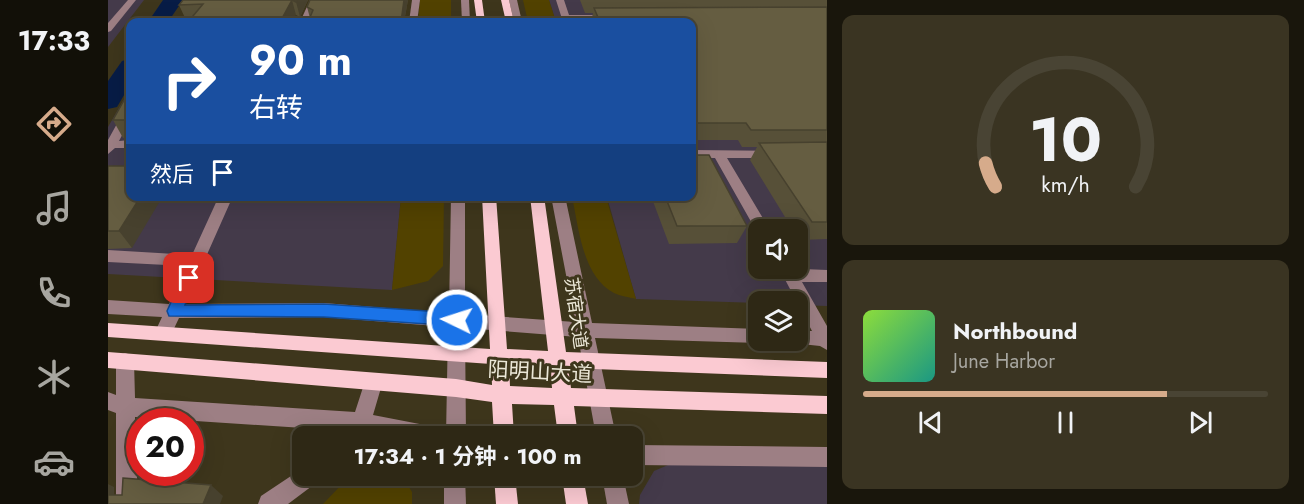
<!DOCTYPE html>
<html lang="zh">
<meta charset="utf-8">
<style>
:root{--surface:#2e2815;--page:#3a3422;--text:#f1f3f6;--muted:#a7a6a0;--line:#494434;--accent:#d6ab8b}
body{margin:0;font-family:Jost,"Noto Sans SC",sans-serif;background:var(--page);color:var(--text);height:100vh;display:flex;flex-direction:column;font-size:22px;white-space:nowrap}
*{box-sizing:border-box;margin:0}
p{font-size:20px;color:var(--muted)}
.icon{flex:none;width:33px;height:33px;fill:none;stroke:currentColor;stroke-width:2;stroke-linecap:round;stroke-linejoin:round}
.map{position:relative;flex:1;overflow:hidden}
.drawer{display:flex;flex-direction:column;gap:15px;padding:15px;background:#19160c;width:477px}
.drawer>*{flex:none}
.guide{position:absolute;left:18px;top:18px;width:570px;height:183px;border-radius:12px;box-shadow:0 6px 24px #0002,0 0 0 2px var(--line);background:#1a4fa0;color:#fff;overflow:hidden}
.fabs{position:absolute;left:640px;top:219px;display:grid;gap:12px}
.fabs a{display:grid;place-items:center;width:60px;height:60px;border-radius:12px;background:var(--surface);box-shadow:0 6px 24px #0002,0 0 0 2px var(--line);font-size:30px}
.speed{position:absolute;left:18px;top:408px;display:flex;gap:12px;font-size:30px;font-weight:700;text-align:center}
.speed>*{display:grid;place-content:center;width:78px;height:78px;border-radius:50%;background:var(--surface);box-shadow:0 6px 24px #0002,0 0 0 2px var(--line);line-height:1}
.speed .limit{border:9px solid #d22;background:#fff;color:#111}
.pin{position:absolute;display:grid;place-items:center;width:51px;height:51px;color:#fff;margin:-26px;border-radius:12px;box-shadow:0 3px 9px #0006}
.me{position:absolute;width:66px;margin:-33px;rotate:274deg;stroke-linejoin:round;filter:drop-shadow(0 0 4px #0008)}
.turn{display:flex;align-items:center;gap:21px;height:126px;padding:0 24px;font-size:27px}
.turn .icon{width:78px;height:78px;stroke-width:2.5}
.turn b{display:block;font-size:42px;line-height:51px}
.then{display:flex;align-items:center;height:57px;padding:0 24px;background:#0003;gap:12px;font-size:22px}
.drawer .widget{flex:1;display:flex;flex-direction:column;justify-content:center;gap:9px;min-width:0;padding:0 21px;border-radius:12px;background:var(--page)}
.drawer .dial{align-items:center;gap:0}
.dial svg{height:156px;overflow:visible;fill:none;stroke:var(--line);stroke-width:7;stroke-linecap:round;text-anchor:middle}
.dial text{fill:var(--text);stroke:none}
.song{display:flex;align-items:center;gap:18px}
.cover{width:72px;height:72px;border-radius:9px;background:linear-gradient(135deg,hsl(90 70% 55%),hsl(170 70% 35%))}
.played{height:6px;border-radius:3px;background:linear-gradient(90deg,var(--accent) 75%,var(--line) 75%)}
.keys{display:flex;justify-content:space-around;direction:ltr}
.trip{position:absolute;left:184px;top:426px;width:351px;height:60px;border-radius:12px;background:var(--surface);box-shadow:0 6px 24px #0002,0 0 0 2px var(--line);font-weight:700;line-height:60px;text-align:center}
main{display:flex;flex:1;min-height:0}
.tabs{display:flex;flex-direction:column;width:108px;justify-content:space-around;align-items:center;background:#121008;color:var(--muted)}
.tabs .icon{width:42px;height:42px}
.tabs .active{color:var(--accent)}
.tabs b{font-size:27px;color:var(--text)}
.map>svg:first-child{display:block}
</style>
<main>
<nav class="tabs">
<b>17:33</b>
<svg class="icon active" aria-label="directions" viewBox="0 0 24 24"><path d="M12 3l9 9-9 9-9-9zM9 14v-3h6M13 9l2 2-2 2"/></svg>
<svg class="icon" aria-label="music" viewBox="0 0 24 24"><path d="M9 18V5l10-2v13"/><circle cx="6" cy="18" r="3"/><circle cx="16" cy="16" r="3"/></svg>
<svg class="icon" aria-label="phone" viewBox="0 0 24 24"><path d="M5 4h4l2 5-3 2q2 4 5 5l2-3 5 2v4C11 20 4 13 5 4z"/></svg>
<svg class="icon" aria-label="climate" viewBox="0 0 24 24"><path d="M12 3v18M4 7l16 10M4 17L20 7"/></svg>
<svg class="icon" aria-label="car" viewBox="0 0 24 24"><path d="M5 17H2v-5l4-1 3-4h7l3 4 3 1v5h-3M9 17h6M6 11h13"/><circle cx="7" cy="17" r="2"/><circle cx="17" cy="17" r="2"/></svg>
</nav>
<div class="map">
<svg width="719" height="504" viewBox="0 0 719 504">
<rect width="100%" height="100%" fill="#3e361c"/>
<g fill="#443a4a" fill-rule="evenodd">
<path d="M0 0H36L0 47Z"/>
<path d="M441 0H719V306L690 305V302H651V303L528 299 499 197 584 196V22H448ZM651 230H690V268H651Z"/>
<path d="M22 89V196L293 197 284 290 0 274V127Z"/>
<path d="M719 459V504H531L532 495 546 471 567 462Z"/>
</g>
<g fill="#524200">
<path d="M312 0H343V22H310Z"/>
<path d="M415 0H441L448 22H420Z"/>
<path d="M293 197H336L335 266 320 281 284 290Z"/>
<path d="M464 197H498L528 299C521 297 512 296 506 293 474 276 471 228 464 197Z"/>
<path d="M242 476H294L304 492V504H215Z"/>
</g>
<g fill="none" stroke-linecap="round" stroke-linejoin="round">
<g fill="#071c46" fill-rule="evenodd">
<path d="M55 0H75L60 22H40Z"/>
<path d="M22 59V85L9 107 0 109V81L14 61Z"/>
</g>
<g fill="#9d7f84" fill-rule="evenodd">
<path d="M20 0H28L3 31 0 32V23Z"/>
<path d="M202 0H210L200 22H192Z"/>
<path d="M304 0H312L309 22H301Z"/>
<path d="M353 0H361L362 22H354Z"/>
<path d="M401 0H409L414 22H406Z"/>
<path d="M448 0H456L461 15H503L507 18 503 21 455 22Z"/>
<path d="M22 108V120L11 141 22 140V148H7L0 154V140L16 111Z"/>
<path d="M584 150 668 151 670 154 668 157 664 158H619L662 230H651L650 234 607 158H584Z"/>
<path d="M111 196H125L77 304 216 303 341 313 343 196H357V314L467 322 443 196H457L484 323 651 329V340H657L651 343 487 338 508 436H488L470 337 357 328 358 436H338L340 327 216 317 71 318 62 337 56 339 50 337 47 332 54 317 0 314V300L61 304 78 266 0 262V250L84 255Z"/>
<path d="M671 268 719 270V282H694L719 326V350L712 346 684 343 683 340H690V331H704Z"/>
<path d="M17 353 23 355 26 361 27 398 247 412 259 375 266 373 273 375 275 381 265 415 322 426 329 429 332 436H277L260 433 259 436H239L241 431 27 417 30 504H8V413L0 410V392L8 395V361L11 355Z"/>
<path d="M525 445 719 447V467L525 465Z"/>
<path d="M195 468V476H211L208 483 180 504H150L153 496Z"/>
<path d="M336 476H357L358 504H336Z"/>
<path d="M494 476H515L521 504H499Z"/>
</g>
<g fill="#fbcad2" fill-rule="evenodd">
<path d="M366 0H374L377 22H369Z"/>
<path d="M393 0H401L406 22H398Z"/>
<path d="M374 196H388L399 349 440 351 422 196H436L458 352 719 362V378L460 368 463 388 719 396V414L466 406 470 436H450L446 405 404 404 406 436H386L384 402 348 397 0 368V352L348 379 384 385 383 364 0 337V323L382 349ZM401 365 442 367 444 388 402 386Z"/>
<path d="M386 476H407L410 504H388Z"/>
<path d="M454 476H475L480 504H458Z"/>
</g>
</g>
<g fill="#575038">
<path d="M75 0H200L192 17 188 15 78 20 71 5Z"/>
<path d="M300 0 296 22H200L202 18 199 7Z"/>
<path d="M472 0H719V239L692 240 690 237V230H685L642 160 649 147H634L630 140H584V22H483L485 13H477Z"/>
<path d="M22 92V137L15 138 5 120Z"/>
<path d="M0 166 24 248 0 249Z"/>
<path d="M543 196H584L639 226 629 243 561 244Z"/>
</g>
<g fill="#47412e">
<path d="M184 0 188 15 184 22H172Z"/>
<path d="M189 0H200L192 17 188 2Z"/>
<path d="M296 0H300L296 22H293Z"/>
<path d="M33 196H55L24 248 11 231Z"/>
<path d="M0 484 6 487V504L0 502Z"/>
<path d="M103 485 115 496 112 504H95Z"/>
</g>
<g fill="#655d41" stroke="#47412e" stroke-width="1.5">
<path d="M75 0H189L188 2 184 0 172 22H80L95 4 71 5Z"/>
<path d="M202 0H296L293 22H200L205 10 199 7Z"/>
<path d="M719 7V130H643L638 123H584V22H492L486 8Z"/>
<path d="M22 92V120H5L15 102Z"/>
<path d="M719 142V222H704L651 143Z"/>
<path d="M584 155H601L639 226H569L557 196H584Z"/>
<path d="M0 166H22V196H33L11 231H0Z"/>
<path d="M15 478 103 485 95 504H0V495H14Z"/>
</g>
<path fill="#1a73e8" stroke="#114b97" stroke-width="1.5" d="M81 272 86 274 88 278 77 305 216 304 349 313 354 315 357 320 354 324 349 326 216 317 61 316 59 311 74 278 76 274Z"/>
<g text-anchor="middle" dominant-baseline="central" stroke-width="6" stroke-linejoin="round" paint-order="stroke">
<g font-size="18" fill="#ebe7d7" stroke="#3e361c">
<text transform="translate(468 313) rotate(82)">苏宿大道</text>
</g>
<g font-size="21" fill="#ebe7d7" stroke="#3e361c">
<text transform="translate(432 372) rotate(3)">阳明山大道</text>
</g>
</g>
</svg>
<div class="fabs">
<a><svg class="icon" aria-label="sound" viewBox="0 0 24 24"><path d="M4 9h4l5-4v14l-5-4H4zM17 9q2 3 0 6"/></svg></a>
<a><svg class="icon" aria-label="layers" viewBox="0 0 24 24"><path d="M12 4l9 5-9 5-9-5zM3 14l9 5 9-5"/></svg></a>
</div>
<div class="speed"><div class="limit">20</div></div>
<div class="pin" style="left:81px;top:278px;background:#d93025"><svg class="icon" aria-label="arrive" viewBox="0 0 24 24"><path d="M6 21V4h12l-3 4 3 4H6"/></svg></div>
<svg class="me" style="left:349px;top:320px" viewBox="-20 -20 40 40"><circle r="17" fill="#1a73e8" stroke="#fff" stroke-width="3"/><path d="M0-11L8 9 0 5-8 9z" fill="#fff"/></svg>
<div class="trip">17:34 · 1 分钟 · 100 m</div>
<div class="guide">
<div class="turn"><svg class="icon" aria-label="right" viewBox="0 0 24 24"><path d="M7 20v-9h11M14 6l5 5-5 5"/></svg><div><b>90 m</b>右转</div></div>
<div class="then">然后<svg class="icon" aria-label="arrive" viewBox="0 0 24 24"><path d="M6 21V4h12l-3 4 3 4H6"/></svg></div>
</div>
</div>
<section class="drawer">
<div class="widget dial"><svg viewBox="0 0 100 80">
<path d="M14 69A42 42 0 1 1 86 69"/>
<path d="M14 69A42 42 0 0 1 9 57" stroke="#d6ab8b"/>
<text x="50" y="56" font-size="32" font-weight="700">10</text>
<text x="50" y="72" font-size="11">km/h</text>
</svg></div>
<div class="widget">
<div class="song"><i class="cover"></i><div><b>Northbound</b><p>June Harbor</p></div></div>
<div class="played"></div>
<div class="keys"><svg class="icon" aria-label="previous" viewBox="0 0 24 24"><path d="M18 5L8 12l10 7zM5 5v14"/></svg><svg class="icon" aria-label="pause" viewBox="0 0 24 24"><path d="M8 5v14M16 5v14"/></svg><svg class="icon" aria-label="next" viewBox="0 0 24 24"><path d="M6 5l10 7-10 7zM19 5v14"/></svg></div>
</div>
</section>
</main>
